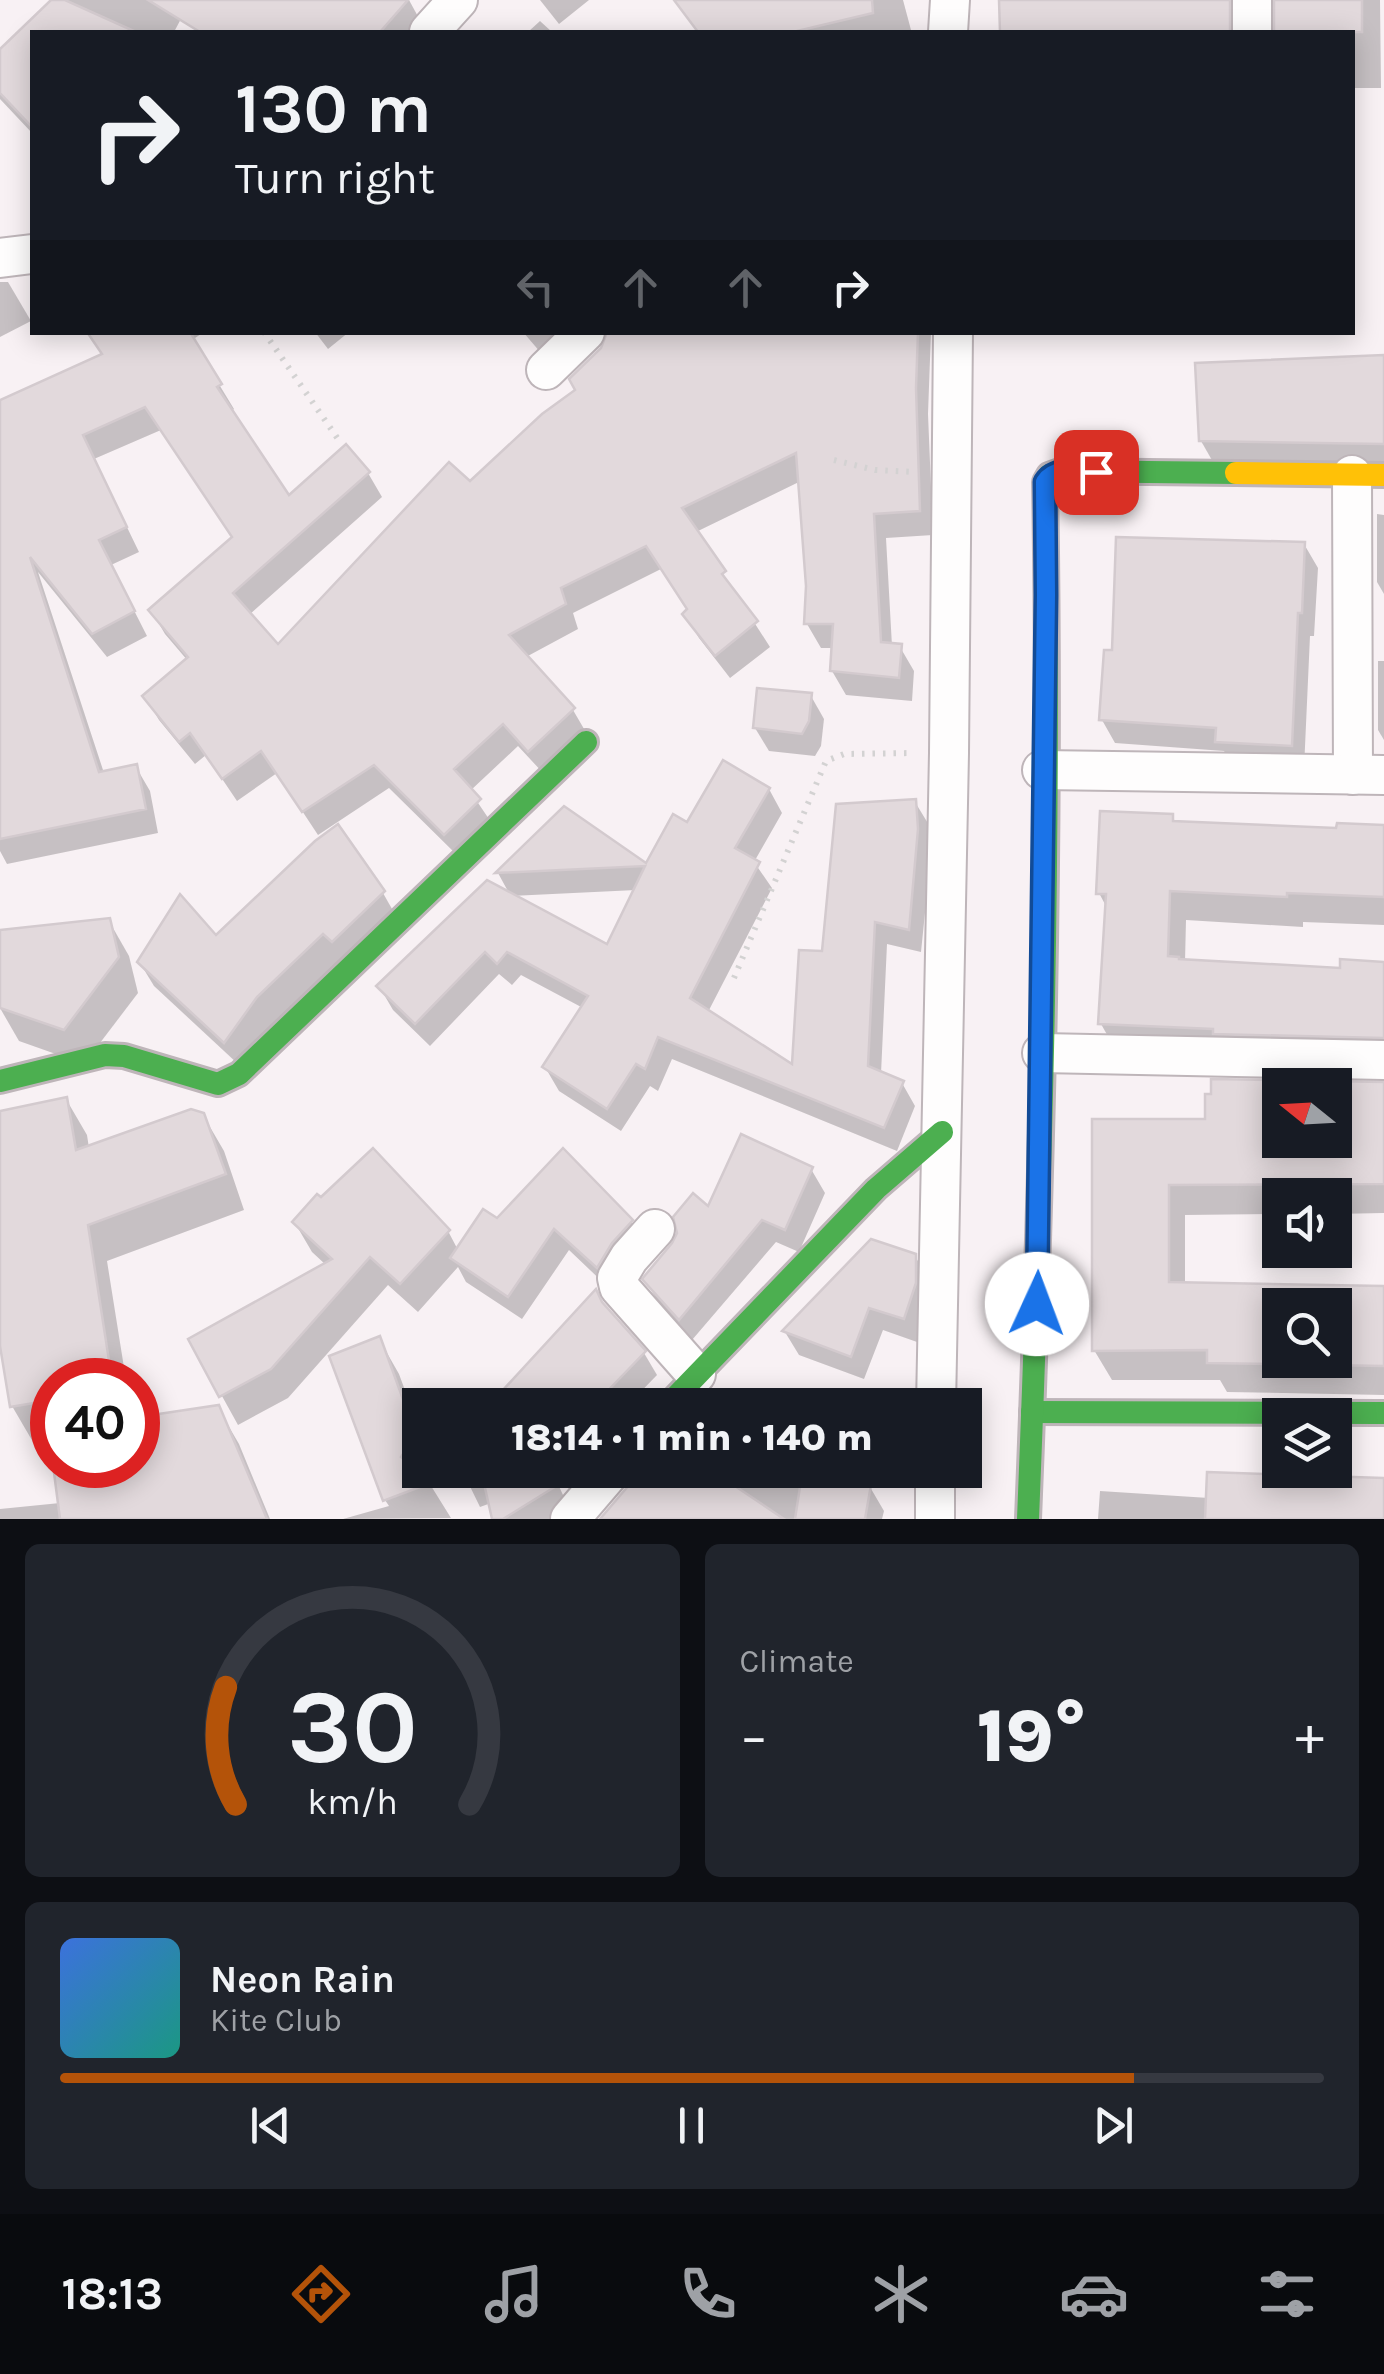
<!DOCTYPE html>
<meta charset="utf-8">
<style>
:root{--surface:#171b24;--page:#20242c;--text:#f1f3f6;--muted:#9ea1a6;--line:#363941;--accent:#b45309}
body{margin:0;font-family:Karla,sans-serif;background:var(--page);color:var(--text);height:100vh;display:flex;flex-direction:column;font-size:38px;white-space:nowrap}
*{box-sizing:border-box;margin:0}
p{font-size:32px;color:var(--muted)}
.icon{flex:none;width:55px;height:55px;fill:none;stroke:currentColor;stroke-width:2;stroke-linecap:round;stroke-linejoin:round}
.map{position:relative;height:1519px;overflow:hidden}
.side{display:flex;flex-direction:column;gap:25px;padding:25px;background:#0d0f14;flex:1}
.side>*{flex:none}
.banner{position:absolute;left:30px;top:30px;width:1325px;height:305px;border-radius:0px;box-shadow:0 5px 25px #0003;background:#171b24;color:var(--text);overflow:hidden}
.needle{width:65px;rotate:288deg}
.fabs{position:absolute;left:1262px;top:1068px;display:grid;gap:20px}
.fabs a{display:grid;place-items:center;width:90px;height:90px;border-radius:0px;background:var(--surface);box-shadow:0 5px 25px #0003;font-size:50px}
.speed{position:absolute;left:30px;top:1358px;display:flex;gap:20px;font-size:50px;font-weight:700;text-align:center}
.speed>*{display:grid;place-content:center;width:130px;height:130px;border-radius:50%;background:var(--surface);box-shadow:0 5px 25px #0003;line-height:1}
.speed .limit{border:15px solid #d22;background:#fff;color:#111}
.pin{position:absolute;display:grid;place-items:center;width:85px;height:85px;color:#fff;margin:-42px;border-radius:20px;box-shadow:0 5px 15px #0006}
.me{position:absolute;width:110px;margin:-55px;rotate:2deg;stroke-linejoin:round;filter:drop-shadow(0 0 8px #0008)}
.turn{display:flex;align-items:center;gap:35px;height:210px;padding:0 40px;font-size:45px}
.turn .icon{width:130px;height:130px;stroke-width:2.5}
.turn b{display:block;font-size:70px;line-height:85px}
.lanes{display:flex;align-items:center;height:95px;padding:0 40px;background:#0003;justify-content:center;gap:50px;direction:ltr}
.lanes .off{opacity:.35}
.big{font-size:75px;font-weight:800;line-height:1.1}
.side .card{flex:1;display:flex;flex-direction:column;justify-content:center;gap:15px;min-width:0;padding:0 35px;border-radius:15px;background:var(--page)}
.side .dial{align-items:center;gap:0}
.dial svg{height:260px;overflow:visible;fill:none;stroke:var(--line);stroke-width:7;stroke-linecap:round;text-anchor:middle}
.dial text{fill:var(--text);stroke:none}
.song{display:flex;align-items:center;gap:30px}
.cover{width:120px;height:120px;border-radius:15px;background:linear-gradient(135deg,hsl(220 70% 55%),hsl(170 70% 35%))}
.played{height:10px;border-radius:5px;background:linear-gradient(90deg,var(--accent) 85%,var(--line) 85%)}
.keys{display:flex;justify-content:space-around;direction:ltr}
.heat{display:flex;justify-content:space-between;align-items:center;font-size:55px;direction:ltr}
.side .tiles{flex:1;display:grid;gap:25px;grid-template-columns:1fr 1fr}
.card:last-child{grid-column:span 2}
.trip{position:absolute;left:402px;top:1388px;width:580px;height:100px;border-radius:0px;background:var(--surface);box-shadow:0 5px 25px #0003;font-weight:800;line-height:100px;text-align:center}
.menu{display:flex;height:160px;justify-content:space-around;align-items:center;background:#090b0e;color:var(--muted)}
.menu .icon{width:70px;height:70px}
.menu .current{color:var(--accent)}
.menu b{font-size:45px;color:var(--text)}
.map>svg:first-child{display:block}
</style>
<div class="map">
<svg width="1384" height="1519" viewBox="0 0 1384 1519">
<rect width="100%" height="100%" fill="#f8f1f4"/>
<g fill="#0003" fill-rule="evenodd">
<path d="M52 0H191L174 32H32V133L0 99V52Z"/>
<path d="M231 0H409L421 22 412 32H207Z"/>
<path d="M540 0H589L559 24Z"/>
<path d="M682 0H903L911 30 900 32H697L679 3Z"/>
<path d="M1000 0H1380L1381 88H1352V32H1277V12L1259 15 1248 32H1002Z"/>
<path d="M540 21 552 32H528Z"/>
<path d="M0 282H8L31 321 0 337Z"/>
<path d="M88 332H204L192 340 234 409 230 412 288 498 368 473 382 497 249 615 278 648 578 391 629 332H931L928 414 933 535 886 538 892 646 900 647 914 671 912 701 846 695 832 671 834 648H821L807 624 808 585 801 481 696 532 770 647 730 678 699 638 685 614 689 611 661 569 573 613 578 629 526 657 573 710 587 734 544 774 518 746 470 791 493 825 459 857 389 788 318 835 277 773 237 801 206 755 195 764 159 720 145 696 188 661 165 634 151 610 234 539 161 430 94 459 139 552 111 565 147 636 107 657 38 572 104 773 136 767 150 791 158 833 7 864 0 851V403L104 356Z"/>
<path d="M315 332H349L328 349Z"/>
<path d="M523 332H602L559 374Z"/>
<path d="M1384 358V478L1221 476 1201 441Z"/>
<path d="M1377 514 1384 515V594L1377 582Z"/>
<path d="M1304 544 1318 568 1314 636H1310L1304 769 1232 765 1224 751 1115 743 1102 720 1115 653Z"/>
<path d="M1378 661H1384V740L1378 730Z"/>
<path d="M811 696 824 719 821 746 815 756 769 751 755 728Z"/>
<path d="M769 789 782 813 754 862 772 888 708 1012 794 1068 825 954 915 802 929 825 931 854 921 952 887 944 881 1074 902 1083 915 1106 897 1151 672 1059 658 1091 650 1086 621 1131 559 1091 545 1067 583 1008 521 975 512 985 499 974 430 1046 393 1010 379 986 510 895 498 873 565 809 647 867 688 825ZM636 890 608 948 511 896Z"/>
<path d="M1172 816 1176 823 1339 830 1384 828V925L1303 922V927L1186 920 1185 962 1342 971 1384 964V1066L1118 1054 1101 1024 1107 908 1099 893Z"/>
<path d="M383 893 396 916 238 1064 154 986 140 963Z"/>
<path d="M109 921 129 956 138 993 84 1064 19 1041 0 1008V933Z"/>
<path d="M1214 1082 1384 1085V1213L1335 1214V1195H1280V1214L1185 1215V1284L1384 1288V1395L1227 1392 1220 1380H1112L1094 1350V1122H1207ZM1280 1085H1335V1140H1280ZM1280 1305H1335V1360H1280Z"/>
<path d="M66 1099 87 1135 89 1148 203 1115 224 1151 244 1210 107 1261 126 1380H52V1439L33 1442 12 1406 0 1330V1114Z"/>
<path d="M811 1169 825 1193 799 1252 776 1242 692 1340 659 1303 645 1280 709 1210Z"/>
<path d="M497 1221H631L645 1245 611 1290 569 1250 522 1319 466 1282 458 1267 418 1312 388 1285 288 1398 238 1425 191 1340 326 1265 312 1252 295 1223 448 1231 458 1250Z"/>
<path d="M915 1256 929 1280 928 1308 917 1342 883 1330 864 1379 799 1355 785 1332Z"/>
<path d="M605 1309 644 1353 657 1375 628 1405H515L507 1390Z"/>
<path d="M379 1339 399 1374 420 1431V1470H434L428 1481 451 1518 343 1519 389 1506 385 1500Z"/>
<path d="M729 1390 765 1405H714Z"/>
<path d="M218 1408 239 1444 270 1519H0V1509L60 1503 56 1465H138V1419Z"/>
<path d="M462 1470H568L557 1482 569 1508 551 1519H494L491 1503 480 1507Z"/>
<path d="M636 1470H800L799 1476 870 1487 884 1511 882 1519H603L632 1485Z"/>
<path d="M1384 1481V1519H1098L1100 1491 1209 1498Z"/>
</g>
<g fill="#e2d9dc" stroke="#d3cace" stroke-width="2.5" fill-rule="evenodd">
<path d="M51 0H65L136 32H32V127L0 93V49Z"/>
<path d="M148 0H408L380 32H200Z"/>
<path d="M674 0H872L873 13 793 32H698Z"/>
<path d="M999 0H1230V32H1000Z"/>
<rect x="1274" y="0" width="88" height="32"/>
<path d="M87 332H190L222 384 217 387 289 495 346 444 370 472 233 593 278 644 449 462 470 481 542 414 575 390 569 379 601 348 607 332H918L916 388 920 511 874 514 881 642 902 644 899 678 830 671 833 624H804L806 586 796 453 682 508 726 571 722 574 758 621 715 656 682 614 687 609 646 546 561 588 566 604 509 635 575 708 528 752 503 724 454 769 481 799 444 835 374 765 302 812 261 751 222 779 190 733 179 742 142 696 188 657 148 610 232 537 145 407 83 435 127 527 99 540 135 611 92 634 30 557 99 772 137 764 146 809 0 839V400L102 354Z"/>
<path d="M1384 355V444L1199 441 1195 363Z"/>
<path d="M1116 537 1305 542 1302 613H1298L1292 746 1215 742 1216 728 1099 720 1104 650H1112Z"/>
<path d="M757 688 812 693 809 721 802 734 753 728Z"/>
<path d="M723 760 770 788 735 848 760 862 690 998 792 1064 799 950 822 951 836 804 916 799 918 829 909 930 875 922 868 1066 904 1081 884 1128 658 1037 645 1069 636 1064 607 1109 542 1067 588 996 507 952 497 964 485 952 415 1024 376 986 487 880 607 944 645 866 495 873 564 806 646 863 673 814 687 822Z"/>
<path d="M1100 811 1173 814V821L1336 828 1337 823 1384 825V897L1287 893V897L1170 891 1168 956 1179 957V959L1340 968V959L1384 962V1038L1213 1034V1029L1098 1024 1106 894H1096Z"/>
<path d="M338 824 385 891 332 942 323 934 257 997 224 1043 137 962 180 894 216 935 315 841Z"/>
<path d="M110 918 119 957 64 1030 0 1008V930Z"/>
<path d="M1211 1079 1384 1082V1184L1169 1185V1282L1384 1286V1366L1207 1363V1350L1092 1351V1119H1205V1094H1211ZM1280 1085H1335V1140H1280ZM1280 1305H1335V1360H1280Z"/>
<path d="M67 1097 76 1150 191 1109 204 1113 226 1174 88 1225 112 1380H52V1400L10 1407 0 1346V1111Z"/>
<path d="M741 1134 813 1167 785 1230 762 1220 679 1320 642 1279 672 1243 677 1233 673 1217 693 1193 708 1206Z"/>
<path d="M373 1148 450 1230 400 1284 370 1257 271 1369 219 1397 188 1339 332 1259 292 1222 317 1194 321 1197Z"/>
<path d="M563 1148 633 1220 612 1243 597 1268 554 1229 508 1297 450 1258 483 1209 497 1218Z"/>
<path d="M871 1239 916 1254V1283L904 1319 869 1308 851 1357 782 1331Z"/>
<path d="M596 1289 602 1302 646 1351 594 1405H520L503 1390Z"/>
<path d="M380 1336 416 1435 401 1457 433 1482 383 1501 329 1356Z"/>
<path d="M219 1405 267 1519H60L53 1465H138V1417Z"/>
<path d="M481 1470H582L503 1519H492Z"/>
<path d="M634 1470H711L784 1519H600L629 1485Z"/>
<path d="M1207 1472 1384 1478V1519H1205Z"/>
<path d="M802 1474 871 1485 865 1519H795Z"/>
</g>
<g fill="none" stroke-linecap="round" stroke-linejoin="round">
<g stroke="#beb5b9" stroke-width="42">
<g id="street">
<path d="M429 32 458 0"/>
<path d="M948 32 950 0"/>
<path d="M1252 32V0"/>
<path d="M0 258 32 254"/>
<path d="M546 370 585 332"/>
<path d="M1352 475 1353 775"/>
<path d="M1042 770 1384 775"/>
<path d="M1042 1053 1384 1060"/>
<path d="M655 1229 629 1258 617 1278 619 1287 696 1374"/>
<path d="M936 1405 949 753 953 332"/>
<path d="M570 1519 612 1470"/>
<path d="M935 1519V1470"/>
</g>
</g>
<g stroke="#beb5b9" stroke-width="28">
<g id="fast">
<path d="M0 1081 105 1055 124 1056 218 1084 239 1074 586 742"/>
<path d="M668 1405 876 1189 942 1132"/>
<path d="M1032 1412 1384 1413"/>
<path d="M1028 1519C1042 1174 1051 827 1045 482L1049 475 1060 471 1236 473"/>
</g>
</g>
<g stroke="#beb5b9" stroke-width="28">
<path id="slow" d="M1236 473 1384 475"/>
</g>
<g stroke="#d3d2d2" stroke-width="6" stroke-dasharray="2.5 8" stroke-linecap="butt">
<path d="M264 332 338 439"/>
<path d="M834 460 875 470 916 472"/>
<path d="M734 978 826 761 844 754 913 753"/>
</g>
<use href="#street" stroke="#fefdfd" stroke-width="38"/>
<use href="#fast" stroke="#4caf50" stroke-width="22"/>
<use href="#slow" stroke="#ffc107" stroke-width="22"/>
</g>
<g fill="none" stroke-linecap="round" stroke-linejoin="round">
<g stroke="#114b97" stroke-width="25">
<path id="route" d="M1037 1304 1046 595 1045 482C1055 466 1079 471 1096 472"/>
</g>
<use href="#route" stroke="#1a73e8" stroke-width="18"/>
</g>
</svg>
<div class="fabs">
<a><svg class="needle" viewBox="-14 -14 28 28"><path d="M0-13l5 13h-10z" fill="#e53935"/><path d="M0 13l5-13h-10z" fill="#9ea1a6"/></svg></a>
<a><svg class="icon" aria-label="sound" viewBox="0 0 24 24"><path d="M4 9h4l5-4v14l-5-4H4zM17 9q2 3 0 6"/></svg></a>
<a><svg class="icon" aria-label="search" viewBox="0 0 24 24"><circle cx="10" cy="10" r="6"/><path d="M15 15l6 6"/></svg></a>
<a><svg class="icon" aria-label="layers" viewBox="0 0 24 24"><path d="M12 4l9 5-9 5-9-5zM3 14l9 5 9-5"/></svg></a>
</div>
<div class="speed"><div class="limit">40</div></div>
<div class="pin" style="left:1096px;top:472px;background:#d93025"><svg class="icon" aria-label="arrive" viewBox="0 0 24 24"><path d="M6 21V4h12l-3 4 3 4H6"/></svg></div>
<svg class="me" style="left:1037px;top:1304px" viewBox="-20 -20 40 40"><circle r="19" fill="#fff"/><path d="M0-13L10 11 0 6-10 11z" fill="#1a73e8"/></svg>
<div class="trip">18:14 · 1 min · 140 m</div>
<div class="banner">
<div class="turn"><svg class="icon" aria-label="right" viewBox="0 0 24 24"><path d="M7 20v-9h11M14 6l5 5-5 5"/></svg><div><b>130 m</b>Turn right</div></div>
<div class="lanes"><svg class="icon off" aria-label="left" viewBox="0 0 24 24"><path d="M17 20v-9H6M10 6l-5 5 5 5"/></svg><svg class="icon off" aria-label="ahead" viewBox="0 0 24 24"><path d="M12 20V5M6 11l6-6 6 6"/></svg><svg class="icon off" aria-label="ahead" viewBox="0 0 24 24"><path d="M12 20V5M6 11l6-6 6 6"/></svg><svg class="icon" aria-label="right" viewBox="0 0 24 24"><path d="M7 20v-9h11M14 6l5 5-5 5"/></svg></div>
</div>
</div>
<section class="side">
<div class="tiles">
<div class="card dial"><svg viewBox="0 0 100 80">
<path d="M14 69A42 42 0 1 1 86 69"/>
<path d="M14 69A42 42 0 0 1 11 33" stroke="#b45309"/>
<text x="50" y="56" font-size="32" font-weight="700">30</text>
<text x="50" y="72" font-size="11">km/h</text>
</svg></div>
<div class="card"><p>Climate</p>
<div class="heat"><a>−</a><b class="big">19°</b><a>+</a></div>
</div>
<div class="card">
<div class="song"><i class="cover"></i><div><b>Neon Rain</b><p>Kite Club</p></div></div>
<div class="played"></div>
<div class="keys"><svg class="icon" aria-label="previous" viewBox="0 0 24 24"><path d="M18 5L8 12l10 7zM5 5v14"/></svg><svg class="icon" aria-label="pause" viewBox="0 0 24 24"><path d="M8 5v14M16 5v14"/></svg><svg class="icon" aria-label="next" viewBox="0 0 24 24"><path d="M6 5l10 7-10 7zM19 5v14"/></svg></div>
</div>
</div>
</section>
<nav class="menu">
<b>18:13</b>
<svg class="icon current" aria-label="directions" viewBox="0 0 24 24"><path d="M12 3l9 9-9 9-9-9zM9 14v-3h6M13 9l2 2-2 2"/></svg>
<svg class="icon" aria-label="music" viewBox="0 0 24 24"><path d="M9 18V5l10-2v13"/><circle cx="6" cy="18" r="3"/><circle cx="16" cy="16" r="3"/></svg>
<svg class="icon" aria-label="phone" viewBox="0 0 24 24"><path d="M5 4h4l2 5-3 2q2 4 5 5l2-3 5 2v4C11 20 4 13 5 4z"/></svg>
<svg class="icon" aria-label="climate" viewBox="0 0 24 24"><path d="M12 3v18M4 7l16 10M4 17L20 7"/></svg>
<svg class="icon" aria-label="car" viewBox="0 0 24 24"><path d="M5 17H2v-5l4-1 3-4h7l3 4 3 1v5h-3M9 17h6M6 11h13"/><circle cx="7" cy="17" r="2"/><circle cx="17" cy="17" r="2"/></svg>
<svg class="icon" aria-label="filters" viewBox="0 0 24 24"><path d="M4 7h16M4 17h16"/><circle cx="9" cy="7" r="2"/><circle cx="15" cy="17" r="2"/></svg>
</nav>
